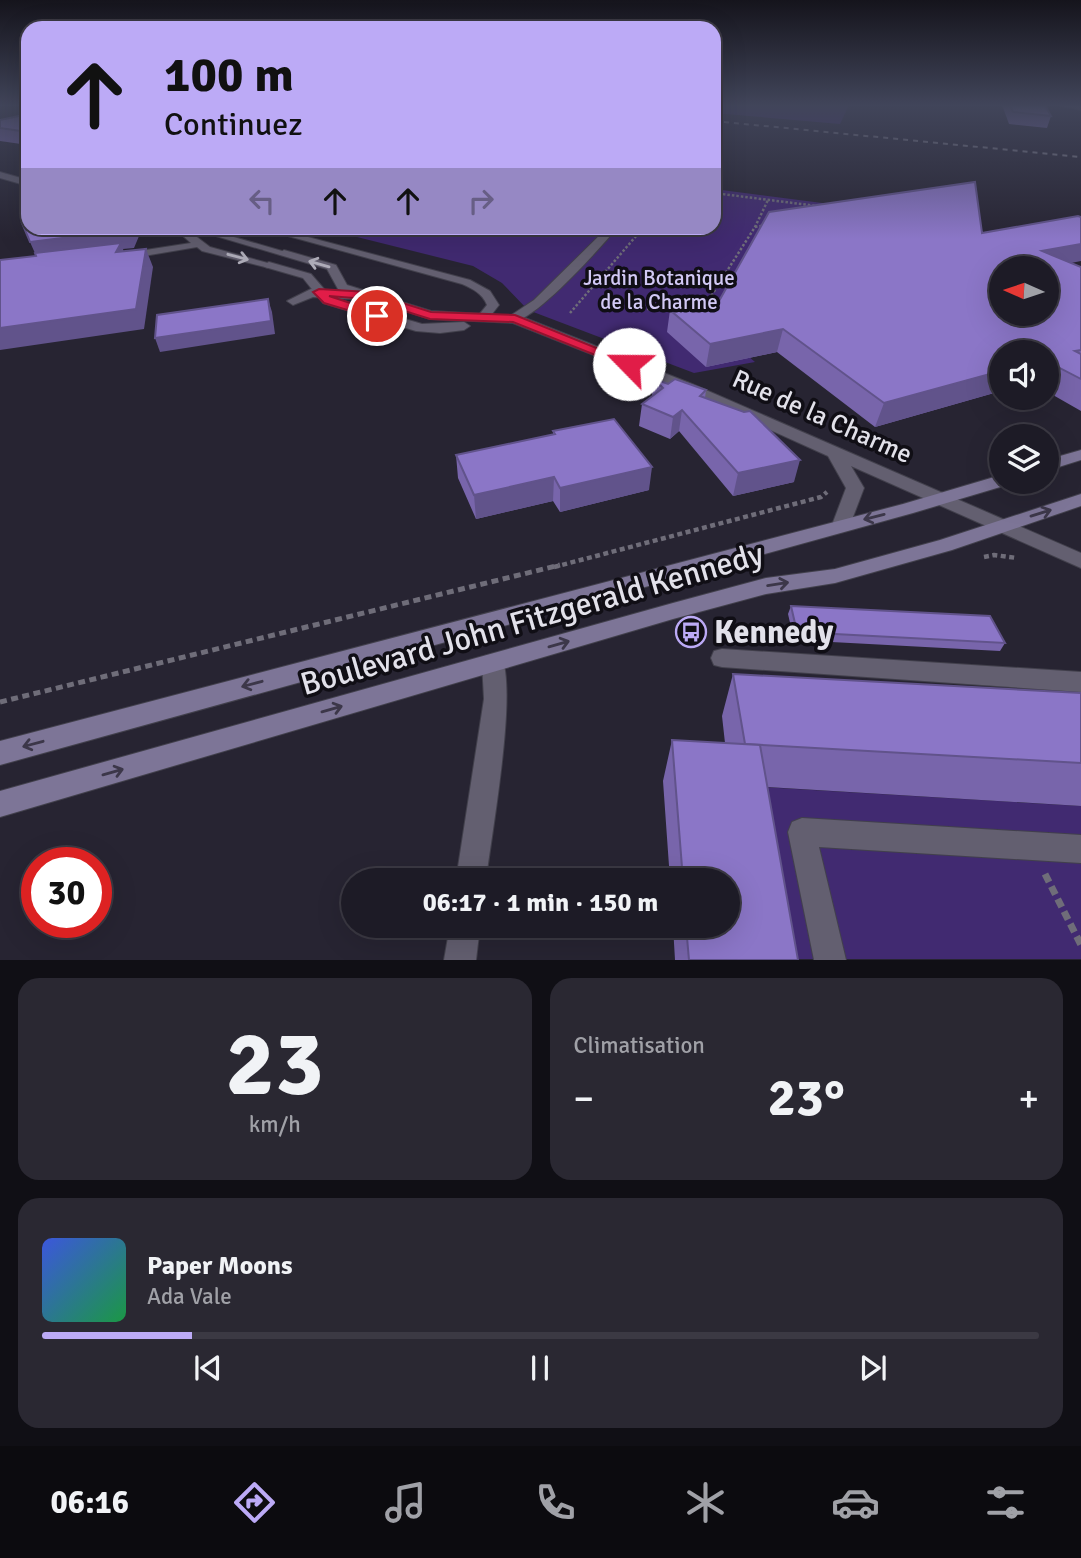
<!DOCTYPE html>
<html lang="fr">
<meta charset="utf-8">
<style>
:root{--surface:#1d1b26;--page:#2a2832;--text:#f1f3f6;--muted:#a0a1a7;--line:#3b3943;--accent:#bcaaf6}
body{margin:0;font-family:Signika,sans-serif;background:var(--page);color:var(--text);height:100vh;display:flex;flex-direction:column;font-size:26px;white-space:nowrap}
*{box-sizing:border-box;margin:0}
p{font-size:23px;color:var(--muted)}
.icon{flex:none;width:38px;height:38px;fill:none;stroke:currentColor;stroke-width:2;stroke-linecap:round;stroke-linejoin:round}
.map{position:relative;height:960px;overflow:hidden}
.side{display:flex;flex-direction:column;gap:18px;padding:18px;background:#100f15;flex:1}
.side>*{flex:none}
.guide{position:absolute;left:21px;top:21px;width:700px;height:214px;border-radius:21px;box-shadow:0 7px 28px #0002,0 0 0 2px var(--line);background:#bcaaf6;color:#111;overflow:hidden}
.needle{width:46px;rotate:273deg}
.controls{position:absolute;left:989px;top:256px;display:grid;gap:14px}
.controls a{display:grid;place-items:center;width:70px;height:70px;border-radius:50%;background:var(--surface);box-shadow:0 7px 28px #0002,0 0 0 2px var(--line);font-size:35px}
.speed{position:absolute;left:21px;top:847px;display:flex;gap:14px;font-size:35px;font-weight:700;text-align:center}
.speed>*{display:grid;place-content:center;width:91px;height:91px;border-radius:50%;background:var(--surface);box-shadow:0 7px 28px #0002,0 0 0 2px var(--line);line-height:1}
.speed .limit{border:10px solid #d22;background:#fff;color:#111}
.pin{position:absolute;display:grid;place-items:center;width:60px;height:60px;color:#fff;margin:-30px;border:4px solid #fff;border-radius:50%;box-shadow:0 2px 7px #0007}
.me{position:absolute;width:77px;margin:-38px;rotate:293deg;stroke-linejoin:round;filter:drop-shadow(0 0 5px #0008)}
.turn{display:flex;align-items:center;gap:24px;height:147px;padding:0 28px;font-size:32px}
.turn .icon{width:91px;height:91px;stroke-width:2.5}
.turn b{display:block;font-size:49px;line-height:60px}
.lanes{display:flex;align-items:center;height:66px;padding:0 28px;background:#0003;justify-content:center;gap:35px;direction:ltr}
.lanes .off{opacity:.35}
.big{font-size:52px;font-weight:700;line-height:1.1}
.side .widget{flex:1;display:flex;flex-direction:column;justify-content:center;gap:10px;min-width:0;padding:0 24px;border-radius:21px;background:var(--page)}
.side .dial{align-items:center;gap:0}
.dial b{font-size:91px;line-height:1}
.song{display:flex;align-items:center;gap:21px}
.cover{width:84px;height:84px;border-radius:10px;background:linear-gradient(135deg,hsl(230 70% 55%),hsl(140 70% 35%))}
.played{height:7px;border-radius:4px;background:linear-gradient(90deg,var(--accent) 15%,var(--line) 15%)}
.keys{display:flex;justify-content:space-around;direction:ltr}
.heat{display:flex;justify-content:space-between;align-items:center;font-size:38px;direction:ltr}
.side .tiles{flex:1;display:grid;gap:18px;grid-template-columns:1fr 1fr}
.widget:last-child{grid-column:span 2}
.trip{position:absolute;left:341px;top:868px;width:399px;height:70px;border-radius:35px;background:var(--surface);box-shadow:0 7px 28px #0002,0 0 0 2px var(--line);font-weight:700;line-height:70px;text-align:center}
.tabs{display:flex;height:112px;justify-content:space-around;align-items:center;background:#0c0b0f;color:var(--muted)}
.tabs .icon{width:49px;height:49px}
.tabs .current{color:var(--accent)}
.tabs b{font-size:32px;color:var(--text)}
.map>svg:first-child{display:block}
</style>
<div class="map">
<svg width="1081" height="960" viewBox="0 0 1081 960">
<rect width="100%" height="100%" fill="#272432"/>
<g fill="#412a71">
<path d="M714 105H849L840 124 714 113Z"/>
<path d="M714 189 861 208 713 326 755 362 694 373 528 310 502 283 473 266 321 228H714Z"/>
<path d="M745 786 1081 806V959H772Z"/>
</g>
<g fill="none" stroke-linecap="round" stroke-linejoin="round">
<g stroke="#42404c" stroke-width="2">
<g id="service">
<path d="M0 172 28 180V186L0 178Z"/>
<path d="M174 228H185L210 247 275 265 269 268 202 251 197 247 126 259 121 256 126 253 191 243Z"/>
<path d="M189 228H203L289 253 280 255Z"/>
<path d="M259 228H274L470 280 490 291 499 305 488 319H480L478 316 487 305C482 293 473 289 462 284Z"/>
<path d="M607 228H617C601 247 532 325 510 322V316L534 300Z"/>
<path d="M311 289 368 292 374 296 368 300 313 297 293 305 287 301Z"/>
<path d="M722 649 1081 672V692L722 667 714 665 711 658 714 651Z"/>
<path d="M802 818 1081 835V863L819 847 846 960H814L788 832 792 822Z"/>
</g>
</g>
<g stroke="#42404c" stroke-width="2">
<g id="minor">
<path d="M1057 105 1081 106V110Z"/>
<path d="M284 250 336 265 347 285 431 311 520 316 692 384 1081 553V568L851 466 864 488 848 530H834L832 525 846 488 828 456 682 390 513 323 430 319 338 289 327 269 280 255 279 253Z"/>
<path d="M269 262 311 274 331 297 422 324 464 322 470 326 464 330 440 333 416 331 323 303 303 278 265 267 263 265Z"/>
<path d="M493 654 501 656C518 690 491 836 486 880H456L484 699 482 663 485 656Z"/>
<path d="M450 926H480L476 960H444Z"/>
</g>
</g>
<g stroke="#42404c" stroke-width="2">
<g id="secondary">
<path d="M1081 450V460L1046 471V460Z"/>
<path d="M1001 475V481H1010L1007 485 913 513 0 765V741L903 504Z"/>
<path d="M1081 494V506L952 550 835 583 766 594 673 619 0 817V791L673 603 766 578 835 569 940 540Z"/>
</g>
</g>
<g stroke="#6f6d79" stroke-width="2.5" stroke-dasharray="2.5 2" stroke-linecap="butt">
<path d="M714 193 817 206"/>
<path d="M755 227 766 225"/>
<path d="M704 307 755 227 768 200"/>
<path d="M647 309H678"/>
<path d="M570 313 643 228"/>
</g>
<g stroke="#6f6d79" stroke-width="4.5" stroke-dasharray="5 3.5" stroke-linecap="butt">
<path d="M984 557 994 555 1017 558"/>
<path d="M554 567 821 497 827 492"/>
</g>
<path stroke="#6f6d79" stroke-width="5" stroke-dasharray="7 4.5" stroke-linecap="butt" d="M0 702 560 565"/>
<path stroke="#6f6d79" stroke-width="7" stroke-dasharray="9 5" stroke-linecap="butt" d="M1045 874 1081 945"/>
<use href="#service" fill="#635f70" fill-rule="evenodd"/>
<use href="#minor" fill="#635f70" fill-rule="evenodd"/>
<use href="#secondary" fill="#7d7597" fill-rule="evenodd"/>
<path stroke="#7e7c88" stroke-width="2" stroke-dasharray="5 5" stroke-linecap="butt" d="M714 121 1081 157"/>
</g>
<g fill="#7865ab">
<path d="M1002 105H1045L1051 116 1047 128 1009 124Z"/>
<path d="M28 114V145L0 141V120Z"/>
<path d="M982 233 1081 267V411L1046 391V352H1001V391L875 427 777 352 706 367 667 332 670 310 719 301Z"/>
<path d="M654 379 668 384 706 390 705 398 794 482 733 496 679 431 670 439 639 426 642 404 652 396Z"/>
<path d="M553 431 649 490 560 512 553 501 476 519 458 478 456 455 553 435Z"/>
<path d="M791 606 1005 643 1000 651 794 640 788 614Z"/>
<path d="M733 674 1081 693V806L767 787 798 960H675L673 926H728V880H670L663 781 672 740 725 743 722 716Z"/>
</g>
<g fill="#61538b">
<path d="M129 228H141L142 229 134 248 123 249 127 261 38 260 30 242Z"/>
<path d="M1081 244V261L1046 268 1042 251Z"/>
<path d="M146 249 153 267 144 329 0 350V328Z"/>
<path d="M268 299 272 312 275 334 160 352 155 338Z"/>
<path d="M783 329 777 352 706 367 710 344Z"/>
<path d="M1001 371V391L875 427 884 403Z"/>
<path d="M682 410 679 431 670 439 673 417Z"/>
<path d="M800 460 794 482 733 496 738 473Z"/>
<path d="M652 467 649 490 560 512V488Z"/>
<path d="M554 477 553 501 476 519 474 495Z"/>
</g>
<g fill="#8b76c7" stroke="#61538b" stroke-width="2" fill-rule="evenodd">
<path d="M1010 105H1045L1051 116 1013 112Z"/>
<path d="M28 114V132L0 128V120Z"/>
<path d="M975 182 982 233 1078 216 1081 217V244L1042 251 1081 267V350L1075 351 1081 354V379L1046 361V352H1001V371L884 403 783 329 710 344 670 310 719 301 769 212ZM1001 268H1046V313H1001Z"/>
<path d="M28 222V228H129L127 230 30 242 22 223Z"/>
<path d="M121 243 116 252 146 249 136 309 0 328V260L36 256 35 253Z"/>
<path d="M268 299 271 321 155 338 157 315Z"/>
<path d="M654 379 668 384 675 379 706 390 700 396 744 412 750 411 800 460 738 473 682 410 673 417 642 404 663 388Z"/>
<path d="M614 419 652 467 560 488 554 477 474 495 456 455 555 434 553 431Z"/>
<path d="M791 606 990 616 1005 643 797 632Z"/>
<path d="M733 674 1081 693V763L745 744Z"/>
<path d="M672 740 760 745 798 960H689L686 926H728V880H683Z"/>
</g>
<defs><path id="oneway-shaft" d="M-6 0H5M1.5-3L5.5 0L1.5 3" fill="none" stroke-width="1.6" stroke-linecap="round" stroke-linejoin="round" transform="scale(1.75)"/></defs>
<g stroke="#afadb9">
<use href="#oneway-shaft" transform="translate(238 257) rotate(15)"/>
<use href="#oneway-shaft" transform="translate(319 264) rotate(-164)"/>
</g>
<g stroke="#3c3749">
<use href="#oneway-shaft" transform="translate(1041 513) rotate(-17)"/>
<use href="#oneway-shaft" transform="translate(874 517) rotate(166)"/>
<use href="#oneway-shaft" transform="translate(778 584) rotate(-9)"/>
<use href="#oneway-shaft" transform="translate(559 644) rotate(-16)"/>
<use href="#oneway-shaft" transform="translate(252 684) rotate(165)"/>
<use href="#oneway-shaft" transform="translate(332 709) rotate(-16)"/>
<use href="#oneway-shaft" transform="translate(33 744) rotate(165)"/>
<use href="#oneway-shaft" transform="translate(113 772) rotate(-16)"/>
</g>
<linearGradient id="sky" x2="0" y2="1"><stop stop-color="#15141c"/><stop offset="0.44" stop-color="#41455a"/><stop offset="1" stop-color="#41455a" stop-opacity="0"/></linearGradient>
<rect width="1081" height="239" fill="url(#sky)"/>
<path fill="#e11d48" stroke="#92132f" stroke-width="2" d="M319 289 368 292 431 312 515 315 636 364 629 368 625 367 513 322 430 319 366 299 329 296 381 313V318L377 319 324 303 313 292Z"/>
<defs>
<g id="bus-ring" transform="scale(1.575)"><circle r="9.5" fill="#100e15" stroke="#bcaaf6" stroke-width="1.5"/><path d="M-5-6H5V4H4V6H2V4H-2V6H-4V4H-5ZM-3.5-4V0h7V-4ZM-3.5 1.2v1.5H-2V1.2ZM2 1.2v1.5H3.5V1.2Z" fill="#bcaaf6"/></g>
</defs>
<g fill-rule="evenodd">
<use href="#bus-ring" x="691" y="632"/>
</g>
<g text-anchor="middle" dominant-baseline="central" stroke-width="7" stroke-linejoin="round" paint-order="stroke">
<g font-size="21" fill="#d2c9f5" stroke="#100e15">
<text x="659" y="278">Jardin Botanique<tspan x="659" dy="24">de la Charme</tspan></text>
</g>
<g font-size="26" fill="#e2e1ea" stroke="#100e15">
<text transform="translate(822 417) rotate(24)">Rue de la Charme</text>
</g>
<g font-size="32" fill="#e2e1ea" stroke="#100e15">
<text transform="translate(532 619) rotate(-16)">Boulevard John Fitzgerald Kennedy</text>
</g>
<g font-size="32" font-weight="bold" fill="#e2e1ea" stroke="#100e15" text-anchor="start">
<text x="714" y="632">Kennedy</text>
</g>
</g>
</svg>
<div class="controls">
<a><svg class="needle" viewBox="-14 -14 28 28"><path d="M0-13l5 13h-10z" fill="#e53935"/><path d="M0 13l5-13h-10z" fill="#a0a1a7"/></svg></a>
<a><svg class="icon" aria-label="sound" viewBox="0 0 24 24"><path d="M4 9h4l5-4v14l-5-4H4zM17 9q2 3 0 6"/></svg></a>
<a><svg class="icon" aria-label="layers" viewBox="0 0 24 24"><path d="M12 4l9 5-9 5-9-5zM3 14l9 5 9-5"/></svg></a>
</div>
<div class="speed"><div class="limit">30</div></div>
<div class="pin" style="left:377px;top:316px;background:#d93025"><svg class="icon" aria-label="arrive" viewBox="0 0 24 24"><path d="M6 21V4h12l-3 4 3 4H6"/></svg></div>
<svg class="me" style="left:629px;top:364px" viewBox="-20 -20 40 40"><circle r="19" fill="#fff"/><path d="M0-13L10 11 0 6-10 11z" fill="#e11d48"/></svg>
<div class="trip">06:17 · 1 min · 150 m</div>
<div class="guide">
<div class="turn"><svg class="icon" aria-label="ahead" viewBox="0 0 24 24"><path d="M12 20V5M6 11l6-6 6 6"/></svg><div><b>100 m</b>Continuez</div></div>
<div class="lanes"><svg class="icon off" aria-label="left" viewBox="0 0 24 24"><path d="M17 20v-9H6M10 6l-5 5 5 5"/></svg><svg class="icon" aria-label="ahead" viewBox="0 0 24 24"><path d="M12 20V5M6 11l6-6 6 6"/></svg><svg class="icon" aria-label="ahead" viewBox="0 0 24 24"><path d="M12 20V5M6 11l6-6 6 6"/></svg><svg class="icon off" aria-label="right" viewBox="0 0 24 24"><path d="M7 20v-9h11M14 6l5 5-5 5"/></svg></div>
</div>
</div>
<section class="side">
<div class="tiles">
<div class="widget dial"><b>23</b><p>km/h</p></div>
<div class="widget"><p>Climatisation</p>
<div class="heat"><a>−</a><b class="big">23°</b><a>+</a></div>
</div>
<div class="widget">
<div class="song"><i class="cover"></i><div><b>Paper Moons</b><p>Ada Vale</p></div></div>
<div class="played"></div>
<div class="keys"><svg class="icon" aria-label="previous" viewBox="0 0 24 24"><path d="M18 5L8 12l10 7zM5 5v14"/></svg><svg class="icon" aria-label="pause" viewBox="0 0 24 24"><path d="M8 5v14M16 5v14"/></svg><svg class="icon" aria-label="next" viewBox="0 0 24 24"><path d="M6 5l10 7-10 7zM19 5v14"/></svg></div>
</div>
</div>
</section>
<nav class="tabs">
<b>06:16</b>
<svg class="icon current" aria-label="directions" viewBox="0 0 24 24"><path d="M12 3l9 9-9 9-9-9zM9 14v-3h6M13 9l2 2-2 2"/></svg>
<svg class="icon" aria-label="music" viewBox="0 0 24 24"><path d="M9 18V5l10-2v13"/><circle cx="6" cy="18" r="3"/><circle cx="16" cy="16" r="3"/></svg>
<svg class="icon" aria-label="phone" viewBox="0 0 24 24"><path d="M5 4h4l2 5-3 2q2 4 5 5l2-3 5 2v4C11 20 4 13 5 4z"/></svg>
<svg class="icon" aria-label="climate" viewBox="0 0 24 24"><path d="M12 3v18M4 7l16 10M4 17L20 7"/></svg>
<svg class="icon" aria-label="car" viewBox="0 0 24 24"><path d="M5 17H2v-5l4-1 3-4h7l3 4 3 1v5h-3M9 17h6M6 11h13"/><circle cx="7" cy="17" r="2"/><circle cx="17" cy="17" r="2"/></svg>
<svg class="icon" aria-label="filters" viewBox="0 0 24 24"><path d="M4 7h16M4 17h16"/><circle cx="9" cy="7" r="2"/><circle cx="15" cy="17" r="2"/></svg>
</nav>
